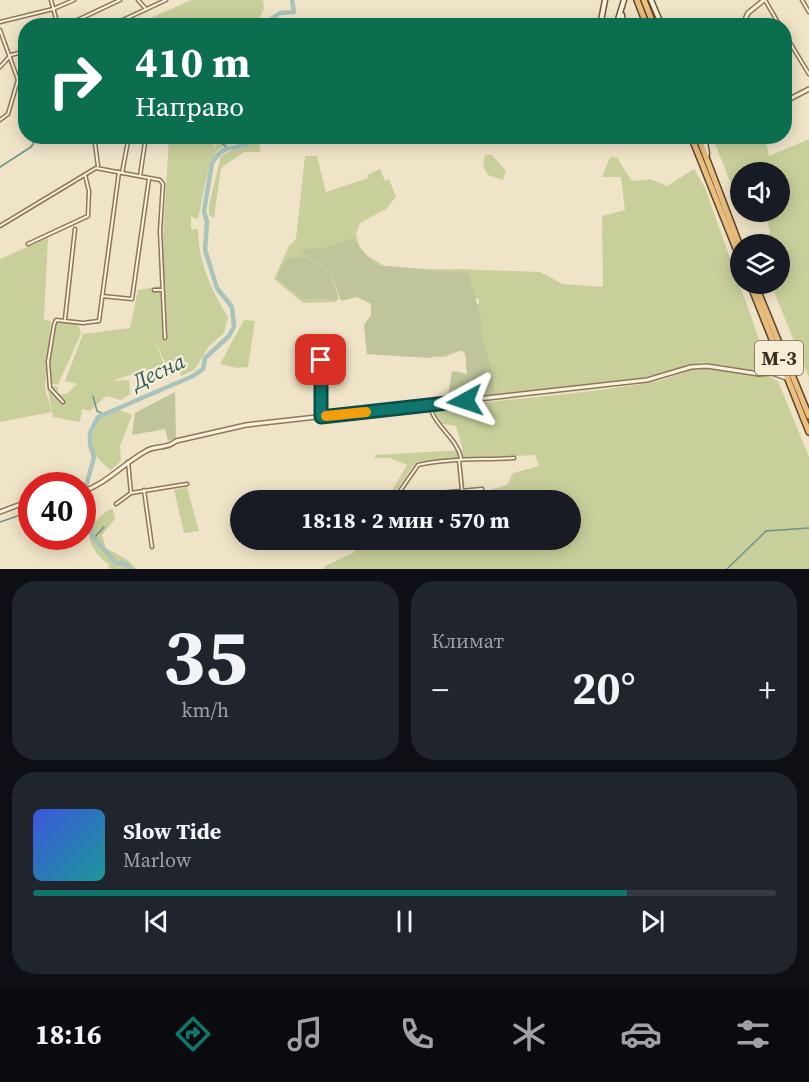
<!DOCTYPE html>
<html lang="ru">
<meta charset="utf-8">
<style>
:root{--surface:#171b24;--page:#20242c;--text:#f1f3f6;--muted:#9ea1a6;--line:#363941;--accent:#0f766e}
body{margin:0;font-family:"Source Serif 4",serif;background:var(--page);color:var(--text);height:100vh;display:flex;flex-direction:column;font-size:22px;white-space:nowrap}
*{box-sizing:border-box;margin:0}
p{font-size:20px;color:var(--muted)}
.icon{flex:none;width:33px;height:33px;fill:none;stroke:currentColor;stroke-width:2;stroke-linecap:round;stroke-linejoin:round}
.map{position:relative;height:569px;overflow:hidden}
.drawer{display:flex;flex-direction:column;gap:12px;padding:12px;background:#0d0f14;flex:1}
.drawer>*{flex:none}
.guide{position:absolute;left:18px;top:18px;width:774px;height:126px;border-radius:24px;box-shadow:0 3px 15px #0003;background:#0b6e4f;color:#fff;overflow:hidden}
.fabs{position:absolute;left:730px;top:162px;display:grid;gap:12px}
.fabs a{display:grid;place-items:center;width:60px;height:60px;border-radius:50%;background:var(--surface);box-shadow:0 3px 15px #0003;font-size:30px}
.speed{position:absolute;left:18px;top:472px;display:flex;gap:12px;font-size:30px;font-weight:700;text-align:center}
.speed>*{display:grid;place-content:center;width:78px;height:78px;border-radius:50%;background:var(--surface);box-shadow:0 3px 15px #0003;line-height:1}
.speed .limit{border:9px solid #d22;background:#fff;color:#111}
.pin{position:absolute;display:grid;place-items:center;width:51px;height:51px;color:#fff;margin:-26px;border-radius:12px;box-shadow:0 3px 9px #0006}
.me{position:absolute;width:66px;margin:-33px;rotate:265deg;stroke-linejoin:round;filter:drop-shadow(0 0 4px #0008)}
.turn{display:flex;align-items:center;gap:21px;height:126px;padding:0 18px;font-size:27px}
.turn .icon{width:78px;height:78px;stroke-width:2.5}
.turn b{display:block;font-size:42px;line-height:51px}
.big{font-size:45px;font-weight:700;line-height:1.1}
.drawer .tile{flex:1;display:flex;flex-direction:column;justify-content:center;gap:9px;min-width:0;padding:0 21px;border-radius:24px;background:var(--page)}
.drawer .dial{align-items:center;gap:0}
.dial b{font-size:78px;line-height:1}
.song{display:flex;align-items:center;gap:18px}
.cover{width:72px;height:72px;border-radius:9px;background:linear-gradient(135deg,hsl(230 70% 55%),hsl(180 70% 35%))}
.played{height:6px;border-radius:3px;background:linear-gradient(90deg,var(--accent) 80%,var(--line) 80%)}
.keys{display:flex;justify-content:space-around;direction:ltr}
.heat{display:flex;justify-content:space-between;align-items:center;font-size:33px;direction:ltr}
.drawer .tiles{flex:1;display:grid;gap:12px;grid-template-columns:1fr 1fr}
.tile:last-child{grid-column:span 2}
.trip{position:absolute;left:230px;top:490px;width:351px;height:60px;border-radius:30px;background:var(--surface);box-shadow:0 3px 15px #0003;font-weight:700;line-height:60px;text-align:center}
.dock{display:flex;height:96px;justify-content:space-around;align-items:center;background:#090b0e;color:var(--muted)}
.dock .icon{width:42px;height:42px}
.dock .current{color:var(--accent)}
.dock b{font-size:27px;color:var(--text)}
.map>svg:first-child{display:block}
</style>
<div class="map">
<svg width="809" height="569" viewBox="0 0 809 569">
<rect width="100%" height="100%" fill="#f0e4c8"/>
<g fill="#c9cf9b">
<path d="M191 0H263L264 9 256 25H135Z"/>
<path d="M237 136 248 138C241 146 228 141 218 150 206 163 203 201 198 219L191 217V229H198C198 261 211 290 228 317L224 333 209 346 194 370 181 376 177 360 165 363 153 336 164 365 111 381 129 380 130 394 121 400 106 396 90 411 82 409 80 422 53 417 47 385 58 387V393C70 397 71 388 77 384L65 381 83 334 130 328 138 290 160 286 169 137H204L214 146V150L216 146 208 137Z"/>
<path d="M724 136 765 137 769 156 809 139V378L771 284H780V244H756L770 233 766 213 744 217 742 212H780V172H741V210L714 141Z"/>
<path d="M255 141 260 146V152H244L221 168 214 218 209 215V205L221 156C232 148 244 150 255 141Z"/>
<path d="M485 155H492L506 171 503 180 488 175 483 166Z"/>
<path d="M305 156H317L326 192 368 178 367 175 380 169 385 181 389 179 396 197 386 209 360 223 356 234 361 252 388 268H337L333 278 339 298 336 302 303 303 274 279 289 246 296 239Z"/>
<path d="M610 157 617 158 632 181 651 179 667 186 694 169 705 188 768 364 765 369 751 370 702 362 641 378 452 399V381L455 371 467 374V356L461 350 445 357 367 354 365 328 379 309 479 304V299L466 298 398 270 460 269 540 272 563 284 603 287 602 216 625 210 621 177H602Z"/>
<path d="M48 238 44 320 51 321 45 389 52 412 0 422V259Z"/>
<path d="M244 320 255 321 248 367 237 368 220 364Z"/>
<path d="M58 322 78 324 81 334 58 385 52 384 50 363 55 324Z"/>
<path d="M706 367 768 376 778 381 809 457V569H324L325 566 353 553 362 540 376 544 384 540H570V501H468L482 498 483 492 507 485 513 473 539 466 535 455 416 462 389 501H386L407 465 389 458H375V455L463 450 456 426 442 424 432 407C499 401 577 394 649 383 669 380 686 369 706 367Z"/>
<path d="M120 410 132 415 120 446 121 461 111 470C89 453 87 443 99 418Z"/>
<path d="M187 487 199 531 184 533 174 490Z"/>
<path d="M113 509 115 519 102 535 106 548 129 561 136 569H110L108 565 112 566C91 554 87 537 86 514L93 513 96 521 108 510Z"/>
</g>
<g fill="#bfc49a">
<path d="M352 238 375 265 468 273 481 317V335L491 367 495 397 448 396 452 371 467 376 465 350 429 358 367 354 364 325 371 315V304L357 297 341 301 331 273 299 250 329 247Z"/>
<path d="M306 257 330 274 338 299H303L277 279 280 268 289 258Z"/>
<path d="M175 392 176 439 168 441 165 429 132 435 135 413Z"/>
</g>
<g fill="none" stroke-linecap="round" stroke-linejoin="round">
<g stroke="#6f938a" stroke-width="1.5">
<path d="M423 23 476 22"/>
<path d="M418 26 419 25"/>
<path d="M215 136 226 147"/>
<path d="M0 167 31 147 38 136"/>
<path d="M93 396 97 411 103 414"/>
<path d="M83 511 90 510"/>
<path d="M0 522 32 511"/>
<path d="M94 538 104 527"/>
<path d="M727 569 766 531 809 528"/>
</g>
<g stroke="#a9c4bc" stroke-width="4.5">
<path d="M262 26 280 13 294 12 292 0"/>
<path d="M130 569 126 564 116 563 92 536 91 502 86 486 94 457 90 444V433L98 417 193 376 203 369 205 358 229 336 234 327 232 307 217 288 205 250 207 222 204 211 212 163C225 143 229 151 247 144L252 136"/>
</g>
<g stroke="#8d765c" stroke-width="5">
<g id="minor">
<path d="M51 0 58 26"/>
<path d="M138 0 146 9"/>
<path d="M765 0 780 26"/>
<path d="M802 0 809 12"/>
<path d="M0 22 53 9 74 0"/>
<path d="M67 25 120 0"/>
<path d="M110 26 166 0"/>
<path d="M0 30 18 80 8 114 0 120"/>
<path d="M784 33 809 74"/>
<path d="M784 51 792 46"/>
<path d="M0 67 11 55 26 51"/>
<path d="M94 136 98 166"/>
<path d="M122 173 129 136"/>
<path d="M140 176 146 136"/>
<path d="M0 226 96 168 160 180 163 184 160 231 165 338"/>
<path d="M28 244 88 216 89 191 85 175"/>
<path d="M154 290H162"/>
<path d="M102 296 132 299 149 179"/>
<path d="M65 319 75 229"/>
<path d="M63 402 50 388 48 362 54 325 56 320 83 323 99 321 119 172"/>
<path d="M430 404C432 425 457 437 461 458"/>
<path d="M321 417V360"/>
<path d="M459 460 462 490"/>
<path d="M144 490 152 547"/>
<path d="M131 493 187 484"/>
<path d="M429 494 482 489"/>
<path d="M393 501 418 465C448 458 482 460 514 458"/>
<path d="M116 504 131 493 128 462"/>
</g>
</g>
<g stroke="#8d765c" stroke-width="6">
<g id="tertiary">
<path d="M742 26 748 13 764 0"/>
<path d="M784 102 809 89"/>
<path d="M772 373 778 366V359"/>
<path d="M82 492C107 483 123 464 146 451 155 445 168 449 176 441L246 425 647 380 691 367 707 366 759 374 772 373 786 378"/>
<path d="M0 512 32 500"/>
</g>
</g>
<g stroke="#6f573f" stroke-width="7">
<g id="secondary">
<path d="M651 0 662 26"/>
<path d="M622 15 623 26"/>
<path d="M600 26 605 0"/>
<path d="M616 26 624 0"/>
<path d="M704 136 707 154"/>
</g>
</g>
<g stroke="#5b4430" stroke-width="8">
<g id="trunk">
<path d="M637 0 647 26"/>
<path d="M644 0 654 26"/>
<path d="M691 136 741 261"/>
<path d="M698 136 741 249"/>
<path d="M750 284 809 432"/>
<path d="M755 284 809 416"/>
</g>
</g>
<use href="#minor" stroke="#faf1dc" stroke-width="2"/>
<use href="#tertiary" stroke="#faf1dc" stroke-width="3"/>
<use href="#secondary" stroke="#faf1dc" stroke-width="4"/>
<use href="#trunk" stroke="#eabe7c" stroke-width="5"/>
</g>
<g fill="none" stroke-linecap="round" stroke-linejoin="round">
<g stroke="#0a4d48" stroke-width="15">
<path id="route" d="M321 360V417L465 401"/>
</g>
<use href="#route" stroke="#0f766e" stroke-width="10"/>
<path stroke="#f59e0b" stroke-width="10" d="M326 416 366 412"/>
</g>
<g text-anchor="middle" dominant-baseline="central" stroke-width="4.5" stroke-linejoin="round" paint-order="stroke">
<rect fill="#f7eed8" stroke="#756857" stroke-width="1.5" x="755" y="341" width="48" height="34" rx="4.5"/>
<g font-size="20" font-weight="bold" fill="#3d2e20">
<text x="779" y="358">М-3</text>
</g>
<g font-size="22" font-style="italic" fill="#2f5d5a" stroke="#f7eed8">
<text transform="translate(158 371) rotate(-25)">Десна</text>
</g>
</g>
</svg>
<div class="fabs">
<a><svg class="icon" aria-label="sound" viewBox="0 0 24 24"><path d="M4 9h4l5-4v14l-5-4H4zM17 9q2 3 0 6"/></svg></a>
<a><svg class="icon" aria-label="layers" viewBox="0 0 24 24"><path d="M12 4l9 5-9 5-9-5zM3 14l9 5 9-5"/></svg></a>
</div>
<div class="speed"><div class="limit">40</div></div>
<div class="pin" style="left:321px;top:360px;background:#d93025"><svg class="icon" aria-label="arrive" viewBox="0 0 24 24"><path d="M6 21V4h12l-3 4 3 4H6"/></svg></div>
<svg class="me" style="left:465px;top:401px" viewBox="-20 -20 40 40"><path d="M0-17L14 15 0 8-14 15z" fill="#0f766e" stroke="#fff" stroke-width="4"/></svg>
<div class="trip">18:18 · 2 мин · 570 m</div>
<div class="guide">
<div class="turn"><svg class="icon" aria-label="right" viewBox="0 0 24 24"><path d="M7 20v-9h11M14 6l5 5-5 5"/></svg><div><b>410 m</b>Направо</div></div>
</div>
</div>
<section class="drawer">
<div class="tiles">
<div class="tile dial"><b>35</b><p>km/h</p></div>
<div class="tile"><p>Климат</p>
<div class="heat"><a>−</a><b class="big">20°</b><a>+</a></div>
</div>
<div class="tile">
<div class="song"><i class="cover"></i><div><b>Slow Tide</b><p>Marlow</p></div></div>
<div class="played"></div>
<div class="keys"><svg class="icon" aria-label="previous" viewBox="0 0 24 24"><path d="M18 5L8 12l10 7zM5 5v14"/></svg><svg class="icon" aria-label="pause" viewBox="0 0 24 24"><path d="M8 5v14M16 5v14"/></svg><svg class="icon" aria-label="next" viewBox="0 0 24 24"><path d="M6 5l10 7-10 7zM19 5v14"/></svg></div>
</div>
</div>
</section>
<nav class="dock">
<b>18:16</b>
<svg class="icon current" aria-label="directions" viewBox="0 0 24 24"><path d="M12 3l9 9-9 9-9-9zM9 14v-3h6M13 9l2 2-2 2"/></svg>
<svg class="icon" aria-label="music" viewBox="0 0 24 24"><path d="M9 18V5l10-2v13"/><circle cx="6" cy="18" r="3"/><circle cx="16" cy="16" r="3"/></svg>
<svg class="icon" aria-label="phone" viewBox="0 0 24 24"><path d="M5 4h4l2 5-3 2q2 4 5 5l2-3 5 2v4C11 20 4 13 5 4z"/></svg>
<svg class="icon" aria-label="climate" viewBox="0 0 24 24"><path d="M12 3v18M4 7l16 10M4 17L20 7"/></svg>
<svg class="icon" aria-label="car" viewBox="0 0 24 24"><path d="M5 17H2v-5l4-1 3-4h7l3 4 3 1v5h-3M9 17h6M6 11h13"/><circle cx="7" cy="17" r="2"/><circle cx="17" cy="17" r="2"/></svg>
<svg class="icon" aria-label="filters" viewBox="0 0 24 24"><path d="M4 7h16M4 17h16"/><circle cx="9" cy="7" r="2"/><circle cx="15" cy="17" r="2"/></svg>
</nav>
